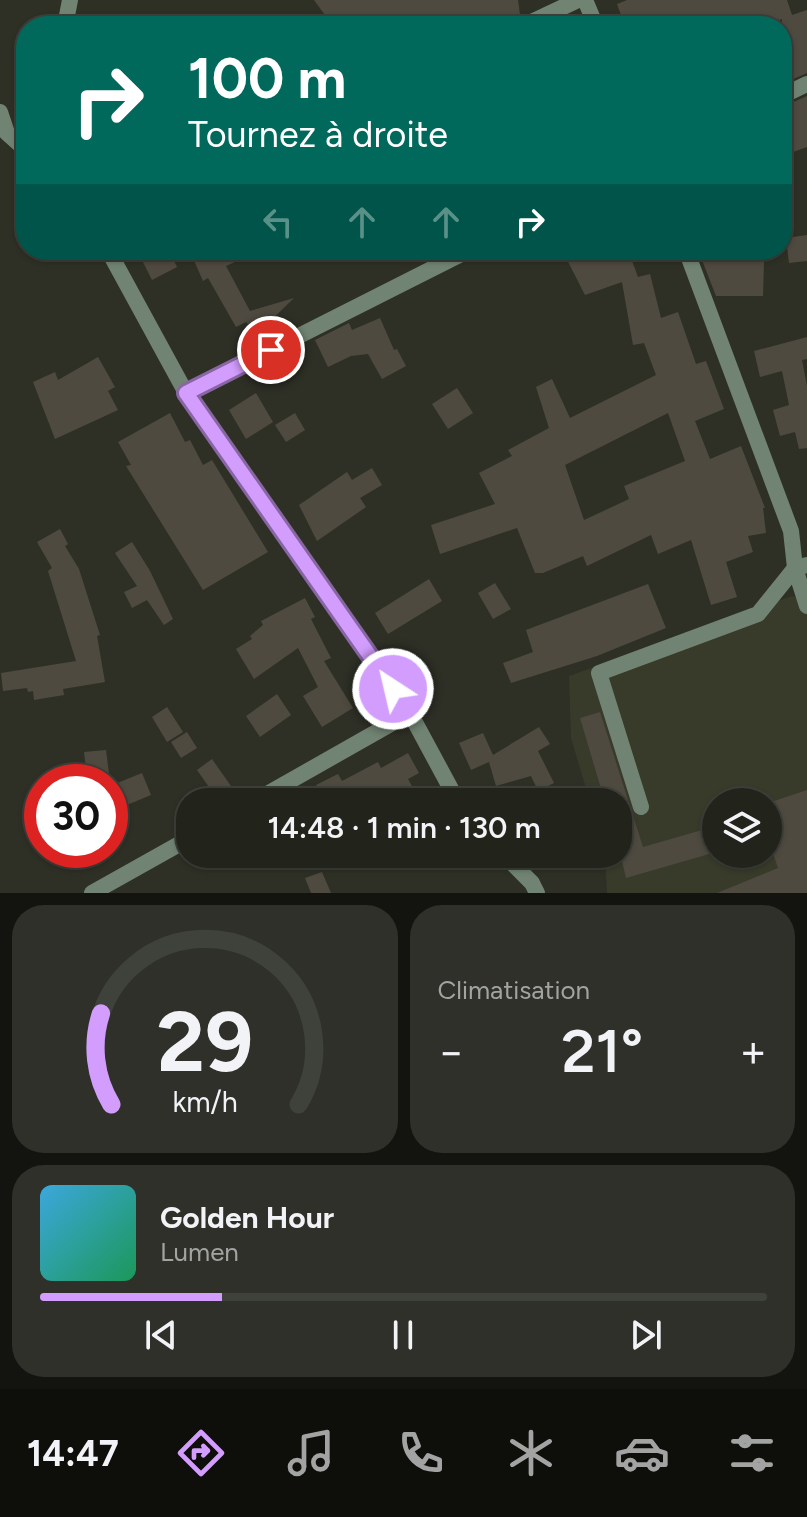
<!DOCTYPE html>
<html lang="fr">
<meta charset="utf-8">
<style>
:root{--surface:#22241c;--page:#2e3029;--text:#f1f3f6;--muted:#a2a4a3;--line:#3f413b;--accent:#d29dfd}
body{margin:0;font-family:Figtree,sans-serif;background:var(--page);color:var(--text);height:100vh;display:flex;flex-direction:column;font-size:30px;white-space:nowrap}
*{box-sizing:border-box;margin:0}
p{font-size:26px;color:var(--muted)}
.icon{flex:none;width:44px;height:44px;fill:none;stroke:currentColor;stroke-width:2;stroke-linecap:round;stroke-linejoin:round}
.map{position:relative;height:893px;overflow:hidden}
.details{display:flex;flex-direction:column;gap:12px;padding:12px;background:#13140f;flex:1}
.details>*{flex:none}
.guide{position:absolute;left:16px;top:16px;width:776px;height:244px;border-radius:32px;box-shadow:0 2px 6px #0004,0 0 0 2px var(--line);background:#00695c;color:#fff;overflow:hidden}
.tools{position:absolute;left:702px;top:788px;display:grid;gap:16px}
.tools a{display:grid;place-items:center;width:80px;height:80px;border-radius:50%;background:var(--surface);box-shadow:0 2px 6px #0004,0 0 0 2px var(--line);font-size:40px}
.speed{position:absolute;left:24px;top:764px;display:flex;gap:16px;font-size:40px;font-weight:700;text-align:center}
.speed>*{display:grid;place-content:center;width:104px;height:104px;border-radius:50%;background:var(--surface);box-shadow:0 2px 6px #0004,0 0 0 2px var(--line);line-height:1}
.speed .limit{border:12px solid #d22;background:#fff;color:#111}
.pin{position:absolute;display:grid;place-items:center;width:68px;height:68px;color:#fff;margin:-34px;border:4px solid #fff;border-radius:50%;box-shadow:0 2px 8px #0007}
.me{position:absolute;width:88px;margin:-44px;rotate:325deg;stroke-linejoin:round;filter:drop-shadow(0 0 6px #0008)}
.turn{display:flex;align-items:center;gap:28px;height:168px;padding:0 40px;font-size:36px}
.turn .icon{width:104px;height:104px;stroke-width:2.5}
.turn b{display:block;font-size:56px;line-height:68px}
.lanes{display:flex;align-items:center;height:76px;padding:0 40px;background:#0003;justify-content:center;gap:40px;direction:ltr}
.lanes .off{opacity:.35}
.big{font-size:60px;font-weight:600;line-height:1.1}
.details .card{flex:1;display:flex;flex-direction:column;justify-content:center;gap:12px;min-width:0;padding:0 28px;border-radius:32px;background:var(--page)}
.details .dial{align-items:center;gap:0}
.dial svg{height:208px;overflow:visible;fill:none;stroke:var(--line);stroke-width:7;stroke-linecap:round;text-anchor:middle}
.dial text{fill:var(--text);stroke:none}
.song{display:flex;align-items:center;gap:24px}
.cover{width:96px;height:96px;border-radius:12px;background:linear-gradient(135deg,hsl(200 70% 55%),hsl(150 70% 35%))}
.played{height:8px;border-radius:4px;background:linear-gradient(90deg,var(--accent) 25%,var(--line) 25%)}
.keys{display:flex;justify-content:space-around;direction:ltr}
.heat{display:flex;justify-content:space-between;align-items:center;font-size:44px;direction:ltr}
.details .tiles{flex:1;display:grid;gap:12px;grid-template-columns:1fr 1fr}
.card:last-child{grid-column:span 2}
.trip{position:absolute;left:176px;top:788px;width:456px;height:80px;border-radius:32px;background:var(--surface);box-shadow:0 2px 6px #0004,0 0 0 2px var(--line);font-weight:600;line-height:80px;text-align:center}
.tabs{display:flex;height:128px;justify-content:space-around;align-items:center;background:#0e0e0b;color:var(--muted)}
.tabs .icon{width:56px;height:56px}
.tabs .selected{color:var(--accent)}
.tabs b{font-size:36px;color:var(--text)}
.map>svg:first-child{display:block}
</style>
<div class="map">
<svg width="807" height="893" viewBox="0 0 807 893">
<rect width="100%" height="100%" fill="#2e3026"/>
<path fill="#383a2a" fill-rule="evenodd" d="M792 596 807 602V893H607L605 854H618V802H590L571 738 569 676ZM716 802H768V854H716Z"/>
<g fill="#4f4a40" fill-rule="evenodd">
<path d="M314 0H518L520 15 512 26H333Z"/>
<path d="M627 0H787L792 15 807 10V73L782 84V19L760 26H706L703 20 685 26H668L665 16 636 26H625L617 4Z"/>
<path d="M807 96V147L782 156V107Z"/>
<path d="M807 235V261L789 263 786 238Z"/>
<path d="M137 250H169L177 267 152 280Z"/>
<path d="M204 250H262L226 266 250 311 294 298 257 334 246 322 236 327 208 278 203 281 192 256Z"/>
<path d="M562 250H603L607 257 616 254V250H628L638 277 650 274 661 318 678 312 696 364 706 361 724 409 695 421 710 459 741 446 765 508H763L766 533 748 536 753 552 726 562 737 597 711 605 691 540 658 554 651 535 587 566 583 556 543 573H535L517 528 440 554 431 525 495 504 479 473 512 456 508 450 549 428 536 387 552 379 570 418 656 375 644 343 633 345 622 282 585 295ZM668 413 685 461 624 486 629 499 584 520 565 465Z"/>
<path d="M702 260H764L763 296H716Z"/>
<path d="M380 318 394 350 397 349 406 366 382 379 368 354 351 356 328 367 315 340 349 323 352 330Z"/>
<path d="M807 337V359L802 360 807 386V448L799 449 795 432 780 436 773 410 789 405 782 371 760 377 754 351Z"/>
<path d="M98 357 115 387 108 391 118 410 55 439 33 382 55 372 58 380Z"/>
<path d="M457 388 473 413 448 429 432 404Z"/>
<path d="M256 393 273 422 246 439 229 410Z"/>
<path d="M170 413 185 442 190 440 203 465 212 460 268 552 203 590 126 466 131 465 118 442Z"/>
<path d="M295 413 305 430 286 442 275 425Z"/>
<path d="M372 468 382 485 360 498 366 507 317 541 299 505 347 472 352 480Z"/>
<path d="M60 529 68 544 65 546 79 569 100 635 97 636 105 682 63 689 64 695 34 700 33 691 28 692 27 688 3 691 1 673 76 661 48 571 52 568 37 542Z"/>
<path d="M132 542 150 571 173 619 164 625 147 600 132 608 124 592 137 586 115 553Z"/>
<path d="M429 579 442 601 388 634 375 613Z"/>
<path d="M495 583 511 609 493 619 478 593Z"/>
<path d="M648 584 666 628 597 656 511 683 503 663 533 652 526 630Z"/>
<path d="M305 598 315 617 311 619 331 658 324 661 353 708 322 727 303 696 318 687 298 648 254 679 236 649 252 639 250 636 263 625 261 621Z"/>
<path d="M277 694 291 715 260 737 246 716Z"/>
<path d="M167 707 183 732 167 742 152 717Z"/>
<path d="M600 712 643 847 716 826V852L626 878 618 844V802H605L580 718Z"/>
<path d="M539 727 550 744 538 751 554 783 538 791 531 776 496 786 489 762 471 770 459 743 483 733 493 755Z"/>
<path d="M187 732 197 748 181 758 171 742Z"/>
<path d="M106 750 109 774 87 776 84 752Z"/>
<path d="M408 753 419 773 408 779 421 802H394L386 786 357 802H325L316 785 338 774 342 781 378 762 381 768Z"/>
<path d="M212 759 231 786 216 797 197 770Z"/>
<path d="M142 773 151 795 110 812V786Z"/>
<path d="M807 790V893H717L778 868 768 838V803Z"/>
<path d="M322 872 331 893H311L305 878Z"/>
</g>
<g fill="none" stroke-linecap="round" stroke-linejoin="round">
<g stroke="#718473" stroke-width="16">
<path d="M585 0 596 26"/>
<path d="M65 26 70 0"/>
<path d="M523 26 578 0"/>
<path d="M782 96 807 84"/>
<path d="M0 112 7 133 26 150"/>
<path d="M108 250 186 393 410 713 253 802"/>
<path d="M686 250 791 531 795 568 807 606"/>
<path d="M186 393 469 250"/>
<path d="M410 713 458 802"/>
<path d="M641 807 599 673 758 614 795 568 807 565"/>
<path d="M503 854 532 883 537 893"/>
<path d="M92 893 190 838"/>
</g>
</g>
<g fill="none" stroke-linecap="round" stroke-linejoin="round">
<g stroke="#8866a4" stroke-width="20">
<path id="route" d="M271 350 186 393 393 689"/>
</g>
<use href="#route" stroke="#d29dfd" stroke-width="14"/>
</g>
</svg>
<div class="tools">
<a><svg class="icon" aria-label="layers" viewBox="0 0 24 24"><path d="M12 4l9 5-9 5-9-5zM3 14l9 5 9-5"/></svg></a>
</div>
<div class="speed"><div class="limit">30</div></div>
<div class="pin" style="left:271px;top:350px;background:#d93025"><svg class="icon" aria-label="arrive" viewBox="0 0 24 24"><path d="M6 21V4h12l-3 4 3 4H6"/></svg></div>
<svg class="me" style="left:393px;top:689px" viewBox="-20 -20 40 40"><circle r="17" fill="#d29dfd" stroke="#fff" stroke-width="3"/><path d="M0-11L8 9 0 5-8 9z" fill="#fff"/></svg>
<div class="trip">14:48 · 1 min · 130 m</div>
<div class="guide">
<div class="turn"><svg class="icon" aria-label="right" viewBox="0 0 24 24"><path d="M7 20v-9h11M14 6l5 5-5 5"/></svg><div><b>100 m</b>Tournez à droite</div></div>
<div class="lanes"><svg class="icon off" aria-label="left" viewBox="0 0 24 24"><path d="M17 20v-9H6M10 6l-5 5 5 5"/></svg><svg class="icon off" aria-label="ahead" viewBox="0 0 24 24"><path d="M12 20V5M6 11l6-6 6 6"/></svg><svg class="icon off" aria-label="ahead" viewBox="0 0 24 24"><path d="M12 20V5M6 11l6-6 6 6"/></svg><svg class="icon" aria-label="right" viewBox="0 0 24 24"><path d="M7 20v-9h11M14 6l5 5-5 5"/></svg></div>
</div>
</div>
<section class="details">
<div class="tiles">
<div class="card dial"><svg viewBox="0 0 100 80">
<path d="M14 69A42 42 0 1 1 86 69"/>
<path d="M14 69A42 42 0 0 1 10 34" stroke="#d29dfd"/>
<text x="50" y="56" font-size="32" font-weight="700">29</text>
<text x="50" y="72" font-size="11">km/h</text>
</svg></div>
<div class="card"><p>Climatisation</p>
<div class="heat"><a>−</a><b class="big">21°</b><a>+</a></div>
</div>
<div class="card">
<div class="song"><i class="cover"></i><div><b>Golden Hour</b><p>Lumen</p></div></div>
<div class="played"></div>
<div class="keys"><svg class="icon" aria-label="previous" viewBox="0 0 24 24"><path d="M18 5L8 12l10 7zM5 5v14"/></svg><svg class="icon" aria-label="pause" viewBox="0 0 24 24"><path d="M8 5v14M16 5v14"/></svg><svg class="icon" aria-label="next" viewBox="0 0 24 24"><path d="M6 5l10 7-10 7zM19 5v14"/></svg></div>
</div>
</div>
</section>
<nav class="tabs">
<b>14:47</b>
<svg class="icon selected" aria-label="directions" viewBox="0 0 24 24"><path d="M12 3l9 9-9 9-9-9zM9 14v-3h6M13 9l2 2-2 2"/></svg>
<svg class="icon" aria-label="music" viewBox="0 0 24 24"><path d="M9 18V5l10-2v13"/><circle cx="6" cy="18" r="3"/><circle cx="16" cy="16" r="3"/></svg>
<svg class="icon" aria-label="phone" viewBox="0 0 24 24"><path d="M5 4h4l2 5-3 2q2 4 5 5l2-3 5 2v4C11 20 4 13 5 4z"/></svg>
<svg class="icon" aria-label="climate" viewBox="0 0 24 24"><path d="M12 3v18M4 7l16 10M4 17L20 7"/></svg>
<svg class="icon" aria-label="car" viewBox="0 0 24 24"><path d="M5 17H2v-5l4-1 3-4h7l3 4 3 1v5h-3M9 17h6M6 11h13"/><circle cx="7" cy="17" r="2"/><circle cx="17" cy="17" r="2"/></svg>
<svg class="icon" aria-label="filters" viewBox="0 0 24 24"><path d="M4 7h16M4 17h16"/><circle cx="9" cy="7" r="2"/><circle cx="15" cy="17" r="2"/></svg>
</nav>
